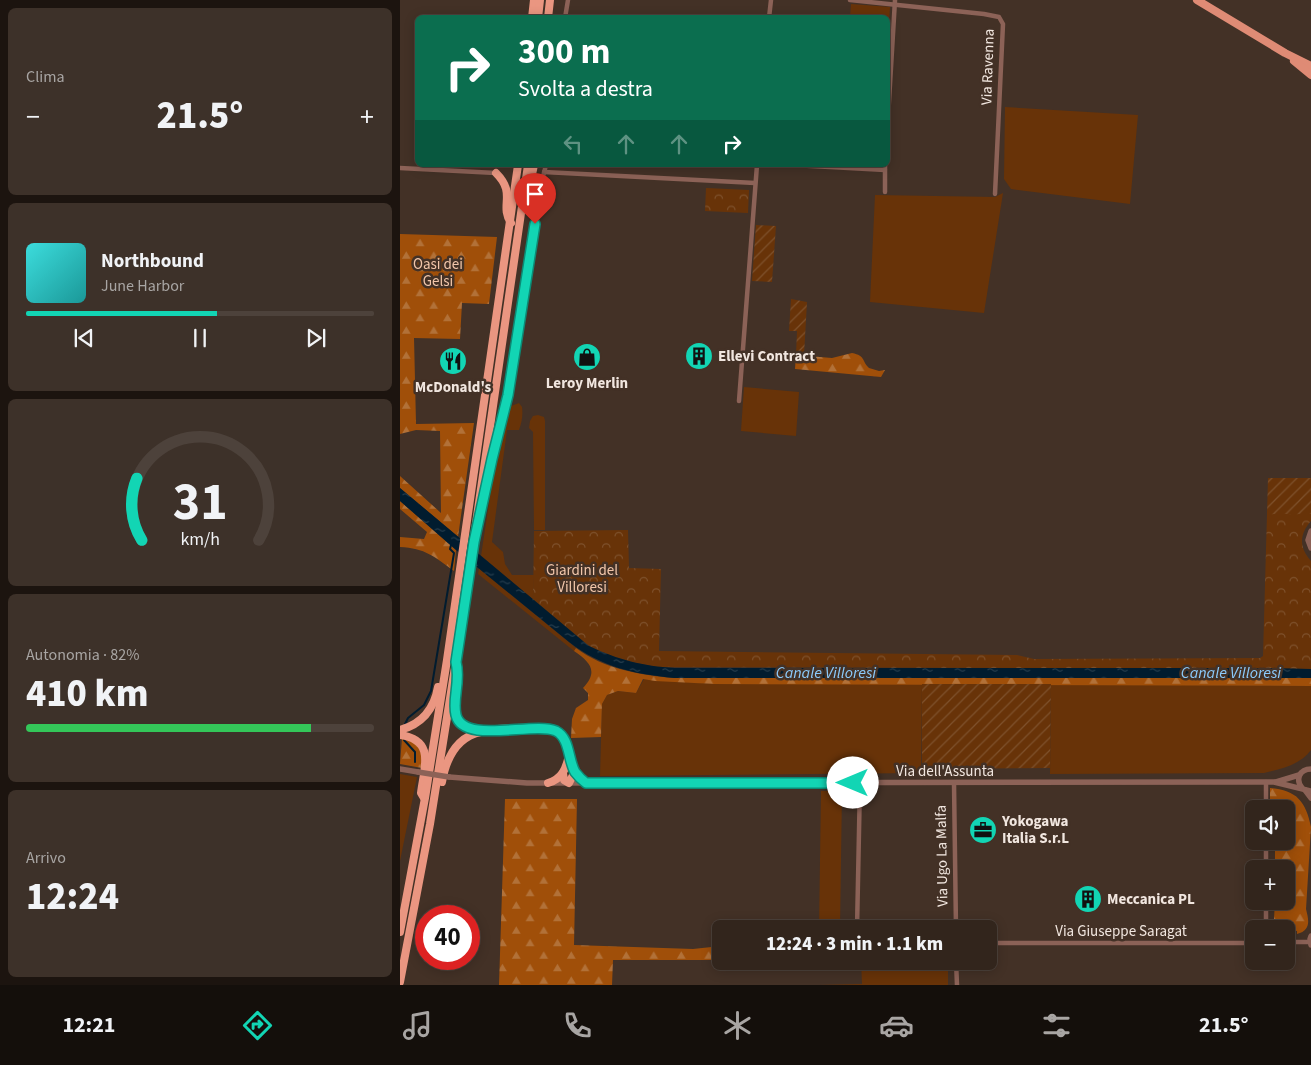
<!DOCTYPE html>
<html lang="it">
<meta charset="utf-8">
<style>
:root{--surface:#32251c;--page:#3d3129;--text:#f1f3f6;--muted:#a8a5a3;--line:#4d423b;--accent:#12d5b4}
body{margin:0;font-family:"Source Sans 3",sans-serif;background:var(--page);color:var(--text);height:100vh;display:flex;flex-direction:column;font-size:19px;white-space:nowrap}
*{box-sizing:border-box;margin:0}
p{font-size:16px;color:var(--muted)}
.icon{flex:none;width:28px;height:28px;fill:none;stroke:currentColor;stroke-width:2;stroke-linecap:round;stroke-linejoin:round}
.map{position:relative;flex:1;overflow:hidden}
.side{display:flex;flex-direction:column;gap:8px;padding:8px;background:#1c140f;width:400px}
.side>*{flex:none}
.hud{position:absolute;left:15px;top:15px;width:475px;height:152px;border-radius:8px;box-shadow:0 2px 12px #0003,0 0 0 1px var(--line);background:#0b6e4f;color:#fff;overflow:hidden}
.controls{position:absolute;left:845px;top:800px;display:grid;gap:10px}
.controls a{display:grid;place-items:center;width:50px;height:50px;border-radius:8px;background:var(--surface);box-shadow:0 2px 12px #0003,0 0 0 1px var(--line);font-size:25px}
.speed{position:absolute;left:15px;top:905px;display:flex;gap:10px;font-size:25px;font-weight:700;text-align:center}
.speed>*{display:grid;place-content:center;width:65px;height:65px;border-radius:50%;background:var(--surface);box-shadow:0 2px 12px #0003,0 0 0 1px var(--line);line-height:1}
.speed .limit{border:8px solid #d22;background:#fff;color:#111}
.pin{position:absolute;display:grid;place-items:center;width:42px;height:42px;color:#fff;margin:-51px -21px;border-radius:50% 50% 50% 0;rotate:-45deg;box-shadow:0 0 5px #0007}
.pin .icon{rotate:45deg}
.me{position:absolute;width:55px;margin:-28px;rotate:270deg;stroke-linejoin:round;filter:drop-shadow(0 0 4px #0008)}
.turn{display:flex;align-items:center;gap:18px;height:105px;padding:0 20px;font-size:22px}
.turn .icon{width:65px;height:65px;stroke-width:2.5}
.turn b{display:block;font-size:35px;line-height:42px}
.lanes{display:flex;align-items:center;height:48px;padding:0 20px;background:#0003;justify-content:center;gap:25px;direction:ltr}
.lanes .off{opacity:.35}
.big{font-size:38px;font-weight:800;line-height:1.1}
.side .card{flex:1;display:flex;flex-direction:column;justify-content:center;gap:8px;min-width:0;padding:0 18px;border-radius:8px;background:var(--page)}
.side .dial{align-items:center;gap:0}
.dial svg{height:130px;overflow:visible;fill:none;stroke:var(--line);stroke-width:7;stroke-linecap:round;text-anchor:middle}
.dial text{fill:var(--text);stroke:none}
.song{display:flex;align-items:center;gap:15px}
.cover{width:60px;height:60px;border-radius:8px;background:linear-gradient(135deg,hsl(180 70% 55%),hsl(180 70% 35%))}
.played{height:5px;border-radius:2px;background:linear-gradient(90deg,var(--accent) 55%,var(--line) 55%)}
.keys{display:flex;justify-content:space-around;direction:ltr}
.heat{display:flex;justify-content:space-between;align-items:center;font-size:28px;direction:ltr}
.charge{height:8px;border-radius:4px;background:linear-gradient(90deg,#34c759 82%,var(--line) 0)}
.trip{position:absolute;left:312px;top:920px;width:285px;height:50px;border-radius:8px;background:var(--surface);box-shadow:0 2px 12px #0003,0 0 0 1px var(--line);font-weight:800;line-height:50px;text-align:center}
.tabs{display:flex;height:80px;justify-content:space-around;align-items:center;background:#140f0b;color:var(--muted)}
.tabs .icon{width:35px;height:35px}
.tabs .active{color:var(--accent)}
.tabs b{font-size:22px;color:var(--text)}
main{display:flex;flex:1;min-height:0}
.map>svg:first-child{display:block}
</style>
<main>
<section class="side">
<div class="card"><p>Clima</p>
<div class="heat"><a>−</a><b class="big">21.5°</b><a>+</a></div>
</div>
<div class="card">
<div class="song"><i class="cover"></i><div><b>Northbound</b><p>June Harbor</p></div></div>
<div class="played"></div>
<div class="keys"><svg class="icon" aria-label="previous" viewBox="0 0 24 24"><path d="M18 5L8 12l10 7zM5 5v14"/></svg><svg class="icon" aria-label="pause" viewBox="0 0 24 24"><path d="M8 5v14M16 5v14"/></svg><svg class="icon" aria-label="next" viewBox="0 0 24 24"><path d="M6 5l10 7-10 7zM19 5v14"/></svg></div>
</div>
<div class="card dial"><svg viewBox="0 0 100 80">
<path d="M14 69A42 42 0 1 1 86 69"/>
<path d="M14 69A42 42 0 0 1 11 31" stroke="#12d5b4"/>
<text x="50" y="56" font-size="32" font-weight="700">31</text>
<text x="50" y="72" font-size="11">km/h</text>
</svg></div>
<div class="card"><p>Autonomia · 82%</p><b class="big">410 km</b><div class="charge"></div></div>
<div class="card"><p>Arrivo</p><b class="big">12:24</b></div>
</section>
<div class="map">
<svg width="911" height="985" viewBox="0 0 911 985">
<defs>
<pattern id="forest-firs" width="22" height="20" patternUnits="userSpaceOnUse" patternTransform="scale(1.25)"><rect width="22" height="20" fill="#a04f09"/><path d="M5 1l3.5 6h-7zM16 11l3.5 6h-7z" fill="#b27138"/></pattern>
<pattern id="park-crowns" width="20" height="18" patternUnits="userSpaceOnUse" patternTransform="scale(1.25)"><rect width="20" height="18" fill="#683308"/><path d="M2 6a3 3 0 1 1 6 0M12 15a3 3 0 1 1 6 0" fill="none" stroke="#7e512c"/></pattern>
<pattern id="garden-furrows" width="10" height="10" patternUnits="userSpaceOnUse" patternTransform="scale(1.25)"><rect width="10" height="10" fill="#683308"/><path d="M-1 1l2-2M0 10L10 0M9 11l2-2" fill="none" stroke="#7e512c"/></pattern>
<pattern id="water-ripples" width="26" height="14" patternUnits="userSpaceOnUse" patternTransform="scale(1.25)"><rect width="26" height="14" fill="#011c2f"/><path d="M2 4q2-2 4 0t4 0M15 11q2-2 4 0t4 0" fill="none" stroke="#263d4d"/></pattern>
</defs>
<rect width="100%" height="100%" fill="#433126"/>
<g fill="#683308">
<path d="M451 4 490 7 488 39V18L450 17Z"/>
<path d="M605 107 738 115 730 204 611 189 604 179Z"/>
<path d="M603 193 584 313 470 302 475 195 595 197Z"/>
<path d="M344 387 399 392 396 436 341 431Z"/>
<path d="M119 403 122 407C123 415 122 422 119 430H107L92 542 103 552 105 564 112 575H134L133 600 81 556 98 443 107 412 111 406Z"/>
<path d="M138 415 144 417 145 421V530H134L133 432 129 428 130 421 133 416Z"/>
<path d="M79 568 176 648 174 651 78 574Z"/>
<path d="M244 679 314 684H522L521 773 200 776 202 704 207 695 218 691 236 693Z"/>
<path d="M651 684 911 686V750C900 765 881 769 864 773L650 774Z"/>
<path d="M0 774 17 777 0 861Z"/>
<path d="M421 791H442L440 929H419Z"/>
<path d="M461 961H548V985H419L462 984Z"/>
</g>
<g fill="url(#forest-firs)">
<path d="M0 234 97 237 89 304 62 303 60 339 14 338 16 424 74 423 58 537 0 488V476L41 513 40 431 16 430 0 434Z"/>
<path d="M452 353C466 356 461 360 469 368L479 371 485 370 481 377 395 369 396 355 432 358Z"/>
<path d="M0 501 56 550 54 571C35 557 25 548 0 547V537L24 539 27 532 0 509Z"/>
<path d="M176 648C204 669 240 675 274 678H911V686L314 684 255 681 243 679 236 693 218 691 207 695 202 704 201 737 171 738 172 719 176 708 188 700V693L183 688C199 671 190 662 174 651Z"/>
<path d="M2 738 12 740 22 752V768L0 764Z"/>
<path d="M870 788C897 790 906 802 911 827L906 909C909 921 911 930 897 934V931L869 929V919H874L875 901H886V869H875V841H886V809H875V801H870Z"/>
<path d="M105 799H177L174 945 293 949 321 946V960H213L212 985H99Z"/>
</g>
<g fill="url(#park-crowns)">
<path d="M306 188 349 190 348 213 305 211Z"/>
<path d="M867 514H911V521C899 534 899 548 911 561V669L258 667C234 663 209 659 188 645 168 632 151 615 133 600L134 531 228 530 229 568 261 569 259 651 617 655 634 659 860 658 863 656Z"/>
</g>
<g fill="url(#garden-furrows)">
<path d="M356 225 376 226 372 282 352 281Z"/>
<path d="M391 299 407 302 404 355H396L397 331H389Z"/>
<path d="M868 478H911V514H867Z"/>
<path d="M522 684H651L650 768 522 769Z"/>
</g>
<path fill="url(#water-ripples)" d="M0 488 189 646C219 660 242 666 275 668H874L911 669V678H274C234 674 201 667 169 642L56 550 0 501Z"/>
<g fill="none" stroke-linecap="round" stroke-linejoin="round">
<g stroke="#011c2f" stroke-width="2">
<path d="M5 724 8 718 24 705 31 691 54 553 50 549 51 545"/>
<path d="M4 740 15 752V762"/>
</g>
<g stroke="#8c6257" stroke-width="4.5">
<path d="M450 0 584 14 599 17 603 24 595 194"/>
<path d="M165 18 168 0"/>
<path d="M369 18 371 0"/>
<path d="M488 118 495 0"/>
<path d="M393 165 485 170"/>
<path d="M485 165V192"/>
<path d="M0 168 96 173"/>
<path d="M144 172 355 183"/>
<path d="M339 401 357 165"/>
<path d="M103 416 113 368 139 192 146 165"/>
<path d="M866 782V809"/>
<path d="M554 783 556 929"/>
<path d="M866 841V869"/>
<path d="M866 901V929"/>
<path d="M457 929 460 783"/>
<path d="M886 942H910"/>
<path d="M589 943H854"/>
<path d="M556 961 557 985"/>
</g>
<g stroke="#8c6257" stroke-width="5.5">
<path d="M911 531 908 540 911 548"/>
<path d="M0 769 18 772"/>
<path d="M49 777 127 783 866 782H874L911 791"/>
<path d="M876 782 899 775"/>
<path d="M902 788C895 779 900 769 911 769"/>
<path d="M905 790 911 798"/>
<path d="M911 936 910 939 911 945"/>
</g>
<g stroke="#df8b75" stroke-width="8">
<path d="M797 0 885 53 911 66"/>
<path d="M894 61 911 75"/>
</g>
<g stroke="#ea9681" stroke-width="8">
<path d="M132 18 134 0"/>
<path d="M138 18 140 0"/>
<path d="M148 18 150 0"/>
<path d="M96 173C117 194 99 205 111 223"/>
<path d="M130 184 134 165"/>
<path d="M88 477 103 416"/>
<path d="M59 676C58 700 44 725 78 730 96 730 155 721 164 739 173 757 167 767 186 783"/>
<path d="M0 730C22 724 34 710 38 687"/>
<path d="M0 735C36 740 24 768 21 793L24 798"/>
<path d="M163 773 164 780 169 783 175 771"/>
<path d="M42 782C46 759 56 737 81 732"/>
<path d="M148 783C162 779 166 769 169 755"/>
<path d="M0 932 25 798 47 660 118 165"/>
<path d="M0 982 30 824 56 661 128 165"/>
</g>
<path stroke="#8c6257" stroke-width="5.5" d="M18 772 49 777"/>
</g>
<g fill="none" stroke-linecap="round" stroke-linejoin="round">
<g stroke="#0c8a75" stroke-width="12">
<path id="route" d="M135 224 108 395 92 459 74 542 56 662C61 681 52 699 56 715 63 745 134 721 156 731 170 738 168 760 175 772 178 776 182 780 186 783H453"/>
</g>
<use href="#route" stroke="#12d5b4" stroke-width="9"/>
</g>
<defs>
<g id="building-disc" transform="scale(1.4375)"><circle r="9.5" fill="#12d5b4" stroke="#433126"/><path d="M-4-6H4V6H1V3H-1V6H-4ZM-2.5-4.3h1.7v1.8h-1.7ZM.8-4.3h1.7v1.8H.8ZM-2.5-1h1.7V.8h-1.7ZM.8-1h1.7V.8H.8Z" fill="#111"/></g>
<g id="shop-disc" transform="scale(1.4375)"><circle r="9.5" fill="#12d5b4" stroke="#433126"/><path d="M-5-2.5h2.3a2.7 3.5 0 0 1 5.4 0H5L5.5 6h-11ZM-1.5-2.5h3a1.5 2.3 0 0 0-3 0Z" fill="#111"/></g>
<g id="restaurant-disc" transform="scale(1.4375)"><circle r="9.5" fill="#12d5b4" stroke="#433126"/><path d="M-5-6h1v4h1v-4h1v4h1v-4h1v5L-1.5 .5V6h-2V.5L-5-1ZM5-6V6H3V1.5H1.5Q1.5-4 5-6Z" fill="#111"/></g>
<g id="office-disc" transform="scale(1.4375)"><circle r="9.5" fill="#12d5b4" stroke="#433126"/><path d="M-6-3h4V-5.5h4V-3h4V5H-6ZM-1-4.5V-3h2v-1.5ZM-6 0V1H6V0Z" fill="#111"/></g>
</defs>
<g fill-rule="evenodd">
<use href="#building-disc" x="299" y="356"/>
<use href="#shop-disc" x="187" y="357"/>
<use href="#restaurant-disc" x="53" y="361"/>
<use href="#office-disc" x="583" y="830"/>
<use href="#building-disc" x="688" y="899"/>
</g>
<g text-anchor="middle" dominant-baseline="central" stroke-width="5" stroke-linejoin="round" paint-order="stroke">
<g font-size="15" fill="#f1e6df" stroke="#433126">
<text transform="translate(588 67) rotate(-88)">Via Ravenna</text>
<text x="545" y="771">Via dell'Assunta</text>
<text transform="translate(542 856) rotate(-91)">Via Ugo La Malfa</text>
<text x="721" y="931">Via Giuseppe Saragat</text>
</g>
<g font-size="15" fill="#f2c6aa" stroke="#433126">
<text x="38" y="264">Oasi dei<tspan x="38" dy="17">Gelsi</tspan></text>
<text x="182" y="570">Giardini del<tspan x="182" dy="17">Villoresi</tspan></text>
</g>
<g font-size="15" font-weight="bold" fill="#f1e6df" stroke="#433126" text-anchor="start">
<text x="318" y="356">Ellevi Contract</text>
<text x="187" y="383" text-anchor="middle">Leroy Merlin</text>
<text x="53" y="387" text-anchor="middle">McDonald's</text>
<text x="602" y="821">Yokogawa<tspan x="602" dy="17">Italia S.r.L</tspan></text>
<text x="707" y="899">Meccanica PL</text>
</g>
<g font-size="16" font-style="italic" fill="#8bcafb" stroke="#433126">
<text x="426" y="673">Canale Villoresi</text>
<text x="831" y="673">Canale Villoresi</text>
</g>
</g>
</svg>
<div class="controls">
<a><svg class="icon" aria-label="sound" viewBox="0 0 24 24"><path d="M4 9h4l5-4v14l-5-4H4zM17 9q2 3 0 6"/></svg></a>
<a>+</a>
<a>−</a>
</div>
<div class="speed"><div class="limit">40</div></div>
<div class="pin" style="left:135px;top:224px;background:#d93025"><svg class="icon" aria-label="arrive" viewBox="0 0 24 24"><path d="M6 21V4h12l-3 4 3 4H6"/></svg></div>
<svg class="me" style="left:453px;top:783px" viewBox="-20 -20 40 40"><circle r="19" fill="#fff"/><path d="M0-13L10 11 0 6-10 11z" fill="#12d5b4"/></svg>
<div class="trip">12:24 · 3 min · 1.1 km</div>
<div class="hud">
<div class="turn"><svg class="icon" aria-label="right" viewBox="0 0 24 24"><path d="M7 20v-9h11M14 6l5 5-5 5"/></svg><div><b>300 m</b>Svolta a destra</div></div>
<div class="lanes"><svg class="icon off" aria-label="left" viewBox="0 0 24 24"><path d="M17 20v-9H6M10 6l-5 5 5 5"/></svg><svg class="icon off" aria-label="ahead" viewBox="0 0 24 24"><path d="M12 20V5M6 11l6-6 6 6"/></svg><svg class="icon off" aria-label="ahead" viewBox="0 0 24 24"><path d="M12 20V5M6 11l6-6 6 6"/></svg><svg class="icon" aria-label="right" viewBox="0 0 24 24"><path d="M7 20v-9h11M14 6l5 5-5 5"/></svg></div>
</div>
</div>
</main>
<nav class="tabs">
<b>12:21</b>
<svg class="icon active" aria-label="directions" viewBox="0 0 24 24"><path d="M12 3l9 9-9 9-9-9zM9 14v-3h6M13 9l2 2-2 2"/></svg>
<svg class="icon" aria-label="music" viewBox="0 0 24 24"><path d="M9 18V5l10-2v13"/><circle cx="6" cy="18" r="3"/><circle cx="16" cy="16" r="3"/></svg>
<svg class="icon" aria-label="phone" viewBox="0 0 24 24"><path d="M5 4h4l2 5-3 2q2 4 5 5l2-3 5 2v4C11 20 4 13 5 4z"/></svg>
<svg class="icon" aria-label="climate" viewBox="0 0 24 24"><path d="M12 3v18M4 7l16 10M4 17L20 7"/></svg>
<svg class="icon" aria-label="car" viewBox="0 0 24 24"><path d="M5 17H2v-5l4-1 3-4h7l3 4 3 1v5h-3M9 17h6M6 11h13"/><circle cx="7" cy="17" r="2"/><circle cx="17" cy="17" r="2"/></svg>
<svg class="icon" aria-label="filters" viewBox="0 0 24 24"><path d="M4 7h16M4 17h16"/><circle cx="9" cy="7" r="2"/><circle cx="15" cy="17" r="2"/></svg>
<b>21.5°</b>
</nav>
